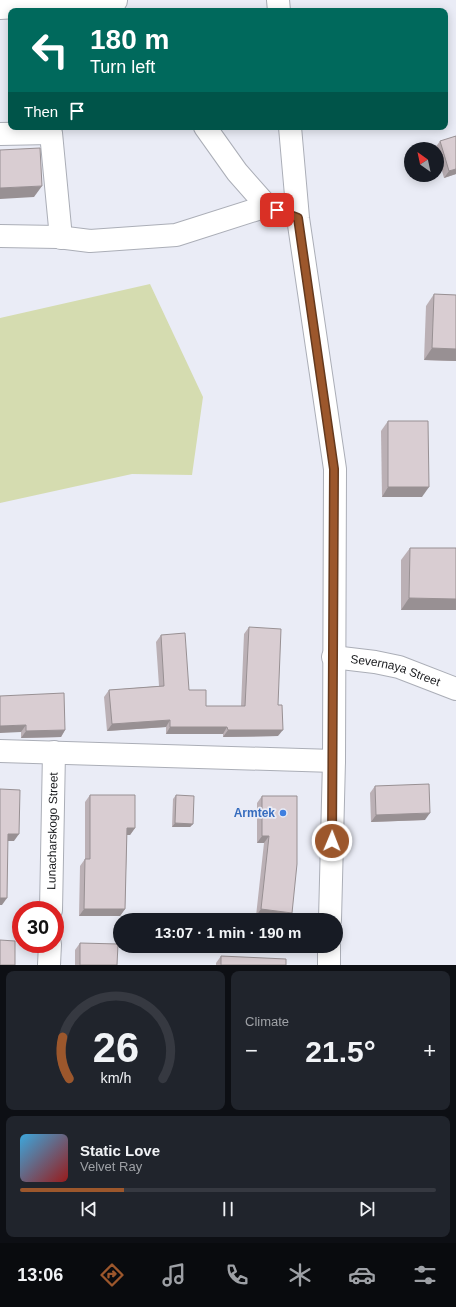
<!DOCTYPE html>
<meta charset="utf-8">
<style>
:root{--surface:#171b24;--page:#20242c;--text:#f1f3f6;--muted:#9ea1a6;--line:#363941;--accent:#9c572c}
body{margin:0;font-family:Helvetica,sans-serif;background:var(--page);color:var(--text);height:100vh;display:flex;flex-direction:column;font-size:15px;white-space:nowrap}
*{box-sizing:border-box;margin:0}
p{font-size:13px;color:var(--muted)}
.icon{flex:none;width:22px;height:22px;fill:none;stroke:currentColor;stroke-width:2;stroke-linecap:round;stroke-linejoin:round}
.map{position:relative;height:965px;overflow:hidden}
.side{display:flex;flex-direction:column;gap:6px;padding:6px;background:#0d0f14;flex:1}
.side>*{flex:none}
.guide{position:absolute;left:8px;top:8px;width:440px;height:122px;border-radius:8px;box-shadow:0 2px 10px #0003;background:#00695c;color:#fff;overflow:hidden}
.needle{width:26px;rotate:327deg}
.fabs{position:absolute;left:404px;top:142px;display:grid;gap:8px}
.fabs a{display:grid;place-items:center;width:40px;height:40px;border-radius:50%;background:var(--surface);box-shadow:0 2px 10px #0003;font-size:20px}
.speed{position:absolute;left:12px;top:901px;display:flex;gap:8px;font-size:20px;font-weight:700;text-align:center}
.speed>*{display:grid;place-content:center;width:52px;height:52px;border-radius:50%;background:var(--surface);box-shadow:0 2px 10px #0003;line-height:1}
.speed .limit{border:6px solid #d22;background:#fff;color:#111}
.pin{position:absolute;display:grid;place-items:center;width:34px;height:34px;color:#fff;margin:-17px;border-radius:8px;box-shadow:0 2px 6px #0006}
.me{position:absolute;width:44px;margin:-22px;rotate:1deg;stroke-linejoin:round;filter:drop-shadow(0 0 3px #0008)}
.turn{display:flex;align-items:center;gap:14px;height:84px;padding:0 16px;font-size:18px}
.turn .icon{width:52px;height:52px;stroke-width:2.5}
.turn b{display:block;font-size:28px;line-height:34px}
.then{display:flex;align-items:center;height:38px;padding:0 16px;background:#0003;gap:8px;font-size:15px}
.big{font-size:30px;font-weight:700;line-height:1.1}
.side .card{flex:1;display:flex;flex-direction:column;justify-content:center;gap:6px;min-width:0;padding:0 14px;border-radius:8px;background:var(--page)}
.side .dial{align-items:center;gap:0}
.dial svg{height:104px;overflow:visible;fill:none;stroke:var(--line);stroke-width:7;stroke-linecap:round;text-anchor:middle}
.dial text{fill:var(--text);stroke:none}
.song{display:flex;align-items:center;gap:12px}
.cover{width:48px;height:48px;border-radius:6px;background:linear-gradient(135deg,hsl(200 70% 55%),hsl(0 70% 35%))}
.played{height:4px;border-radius:2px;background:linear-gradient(90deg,var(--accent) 25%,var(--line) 25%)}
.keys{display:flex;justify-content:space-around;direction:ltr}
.heat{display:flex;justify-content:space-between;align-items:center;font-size:22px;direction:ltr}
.side .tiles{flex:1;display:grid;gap:6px;grid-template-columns:1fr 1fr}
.card:last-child{grid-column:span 2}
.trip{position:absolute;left:113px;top:913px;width:230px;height:40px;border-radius:20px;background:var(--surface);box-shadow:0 2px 10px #0003;font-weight:700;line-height:40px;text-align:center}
.tab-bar{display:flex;height:64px;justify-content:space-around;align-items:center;background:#090b0e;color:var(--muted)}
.tab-bar .icon{width:28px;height:28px}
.tab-bar .current{color:var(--accent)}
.tab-bar b{font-size:18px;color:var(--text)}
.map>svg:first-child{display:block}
</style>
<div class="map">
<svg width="456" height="965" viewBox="0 0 456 965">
<rect width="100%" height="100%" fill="#eaecf6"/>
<path fill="#d5dcb0" d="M150 284 203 397 192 475 132 474 0 503V318Z"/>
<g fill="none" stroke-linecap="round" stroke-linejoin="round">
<g stroke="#abaeb7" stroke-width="24">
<g id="minor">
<path d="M278 0 279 11"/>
<path d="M0 8 116 1"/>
<path d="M205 127 237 172 267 206 280 211"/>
<path d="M290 127 298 218 335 469 334 761 330 920"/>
<path d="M0 134 51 133 61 238"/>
<path d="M0 236 58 237 90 241 176 235 267 206"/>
<path id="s1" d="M333 657 375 662 399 667 456 689"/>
<path d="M0 751 334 761"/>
<path id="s2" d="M51 910 54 752"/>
<path d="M49 965 50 944"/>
<path d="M329 965V946"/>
</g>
</g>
<use href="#minor" stroke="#fff" stroke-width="22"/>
</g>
<g fill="#bbb0b5">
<path d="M11 24V51L10 26Z"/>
<path d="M440 141 456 174 444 178 437 153V149H436L435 148Z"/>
<path d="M434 294 456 295V361L424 360 426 306Z"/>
<path d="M388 421 422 497H382L381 431Z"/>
<path d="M410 548H456V610H401V560Z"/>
<path d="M249 627 278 705V736L223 737V734H166V727L107 731 104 697 109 690 159 686 156 642 161 635 189 690 206 706H241L244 634Z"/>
<path d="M0 696 65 730 61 737 21 738V732Z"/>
<path d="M375 786 425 820 371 822 370 793Z"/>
<path d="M90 795 135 828 130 835H127L125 909 120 916H79L80 866 85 859V802Z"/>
<path d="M176 795 193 824 190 827H172L173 799Z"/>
<path d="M262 796 288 920 256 916 264 843H257V803Z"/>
<path d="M80 943 117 965H75V950Z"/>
<path d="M221 956 286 965H216V963Z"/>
</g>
<g fill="#989093">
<path d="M456 169V174L444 178 449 171Z"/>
<path d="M42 186 34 197 0 199V188Z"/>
<path d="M432 348 456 349V361L424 360Z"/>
<path d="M388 487H429L422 497H382Z"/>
<path d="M409 598 456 599V610H401Z"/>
<path d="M170 720 166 727 107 731 112 724Z"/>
<path d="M26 725 21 732 0 733V726Z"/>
<path d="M170 727H227L223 734H166Z"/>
<path d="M65 730 61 737 21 738 26 731Z"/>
<path d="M228 730H283L278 736 223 737Z"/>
<path d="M430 813 425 820 371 822 376 815Z"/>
<path d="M175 823 193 824 190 827H172Z"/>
<path d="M127 828H135L130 835H122Z"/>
<path d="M8 834H19L14 841H3Z"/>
<path d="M262 836H269L264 843H257Z"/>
<path d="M0 898H7L2 905H0Z"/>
<path d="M84 909H125L120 916H79Z"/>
<path d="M261 909 292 913 288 920 256 916Z"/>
</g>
<g fill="#d9cdd2" stroke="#989093">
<path d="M456 136V169L449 171 440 141Z"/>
<path d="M40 148 42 186 0 188V150Z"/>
<path d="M434 294 456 295V349L432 348Z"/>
<path d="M388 421H428L429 487H388Z"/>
<path d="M410 548H456V599L409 598Z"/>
<path d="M249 627 281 629 278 705H282L283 730H228L227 727H170V720L112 724 109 690 164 686 161 635 185 633 189 690H206V706H245Z"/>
<path d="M64 693 65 730 26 731V725L0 726V696Z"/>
<path d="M429 784 430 813 376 815 375 786Z"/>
<path d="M0 789 20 790 19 834H8L7 898H0Z"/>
<path d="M90 795H135V828H127L125 909H84L85 859H90Z"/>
<path d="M176 795 194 796 193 824 175 823Z"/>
<path d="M262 796H297V864L292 913 261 909 269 836H262Z"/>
<path d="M0 940 15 941V965H0Z"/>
<path d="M80 943 118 944 117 965H80Z"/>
<path d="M221 956 286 959V965H221Z"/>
</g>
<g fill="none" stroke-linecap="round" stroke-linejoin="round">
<g stroke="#65391d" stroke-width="10">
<path id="route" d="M277 210 298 218 334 469 332 841"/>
</g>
<use href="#route" stroke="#9c572c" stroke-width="7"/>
</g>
<circle fill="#3f7fe0" stroke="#eaecf6" stroke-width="1.5" cx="283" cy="813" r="4"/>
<g text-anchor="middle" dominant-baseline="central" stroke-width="3.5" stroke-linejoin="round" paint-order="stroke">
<g font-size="12" fill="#1b1c1f" stroke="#eaecf6">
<text stroke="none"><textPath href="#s1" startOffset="64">Severnaya Street</textPath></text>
<text stroke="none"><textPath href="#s2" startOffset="79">Lunacharskogo Street</textPath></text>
</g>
<g font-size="12" font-weight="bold" fill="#366cbe" stroke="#eaecf6" text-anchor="end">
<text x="275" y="813">Armtek</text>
</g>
</g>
</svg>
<div class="fabs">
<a><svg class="needle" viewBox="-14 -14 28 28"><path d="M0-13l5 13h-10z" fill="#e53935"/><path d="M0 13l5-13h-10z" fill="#9ea1a6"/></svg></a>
</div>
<div class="speed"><div class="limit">30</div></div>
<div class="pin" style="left:277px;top:210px;background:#d93025"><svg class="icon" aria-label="arrive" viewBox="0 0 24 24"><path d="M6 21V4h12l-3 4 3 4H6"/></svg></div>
<svg class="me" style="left:332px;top:841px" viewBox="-20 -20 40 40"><circle r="17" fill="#9c572c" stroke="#fff" stroke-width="3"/><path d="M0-11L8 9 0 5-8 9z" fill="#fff"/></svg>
<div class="trip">13:07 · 1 min · 190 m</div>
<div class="guide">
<div class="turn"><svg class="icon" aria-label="left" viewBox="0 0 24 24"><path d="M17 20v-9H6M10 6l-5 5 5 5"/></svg><div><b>180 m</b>Turn left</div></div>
<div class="then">Then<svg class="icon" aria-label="arrive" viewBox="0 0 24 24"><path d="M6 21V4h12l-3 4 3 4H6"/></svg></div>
</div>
</div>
<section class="side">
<div class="tiles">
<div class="card dial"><svg viewBox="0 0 100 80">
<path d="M14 69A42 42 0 1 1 86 69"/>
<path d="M14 69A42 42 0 0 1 9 37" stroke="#9c572c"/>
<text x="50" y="56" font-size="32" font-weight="700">26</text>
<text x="50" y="72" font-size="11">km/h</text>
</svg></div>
<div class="card"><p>Climate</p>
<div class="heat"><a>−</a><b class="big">21.5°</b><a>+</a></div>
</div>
<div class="card">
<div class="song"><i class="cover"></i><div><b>Static Love</b><p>Velvet Ray</p></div></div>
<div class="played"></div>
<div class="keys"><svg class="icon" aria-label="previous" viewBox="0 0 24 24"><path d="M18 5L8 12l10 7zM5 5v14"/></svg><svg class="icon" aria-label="pause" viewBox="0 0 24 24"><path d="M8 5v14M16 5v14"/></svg><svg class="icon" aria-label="next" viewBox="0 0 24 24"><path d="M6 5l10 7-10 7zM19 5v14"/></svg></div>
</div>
</div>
</section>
<nav class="tab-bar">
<b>13:06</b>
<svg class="icon current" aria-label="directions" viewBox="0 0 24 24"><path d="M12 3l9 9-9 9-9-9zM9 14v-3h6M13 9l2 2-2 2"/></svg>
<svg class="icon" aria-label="music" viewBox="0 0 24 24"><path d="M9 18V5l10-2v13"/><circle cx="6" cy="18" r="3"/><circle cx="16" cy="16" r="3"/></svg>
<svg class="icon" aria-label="phone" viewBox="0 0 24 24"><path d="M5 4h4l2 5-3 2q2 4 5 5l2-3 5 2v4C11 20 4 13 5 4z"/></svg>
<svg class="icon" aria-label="climate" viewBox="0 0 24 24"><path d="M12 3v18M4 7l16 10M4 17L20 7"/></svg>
<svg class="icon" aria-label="car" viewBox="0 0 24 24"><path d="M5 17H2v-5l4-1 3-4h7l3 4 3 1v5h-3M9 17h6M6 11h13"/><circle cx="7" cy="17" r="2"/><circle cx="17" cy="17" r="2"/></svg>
<svg class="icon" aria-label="filters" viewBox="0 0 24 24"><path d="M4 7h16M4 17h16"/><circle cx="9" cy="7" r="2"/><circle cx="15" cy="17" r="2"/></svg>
</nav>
